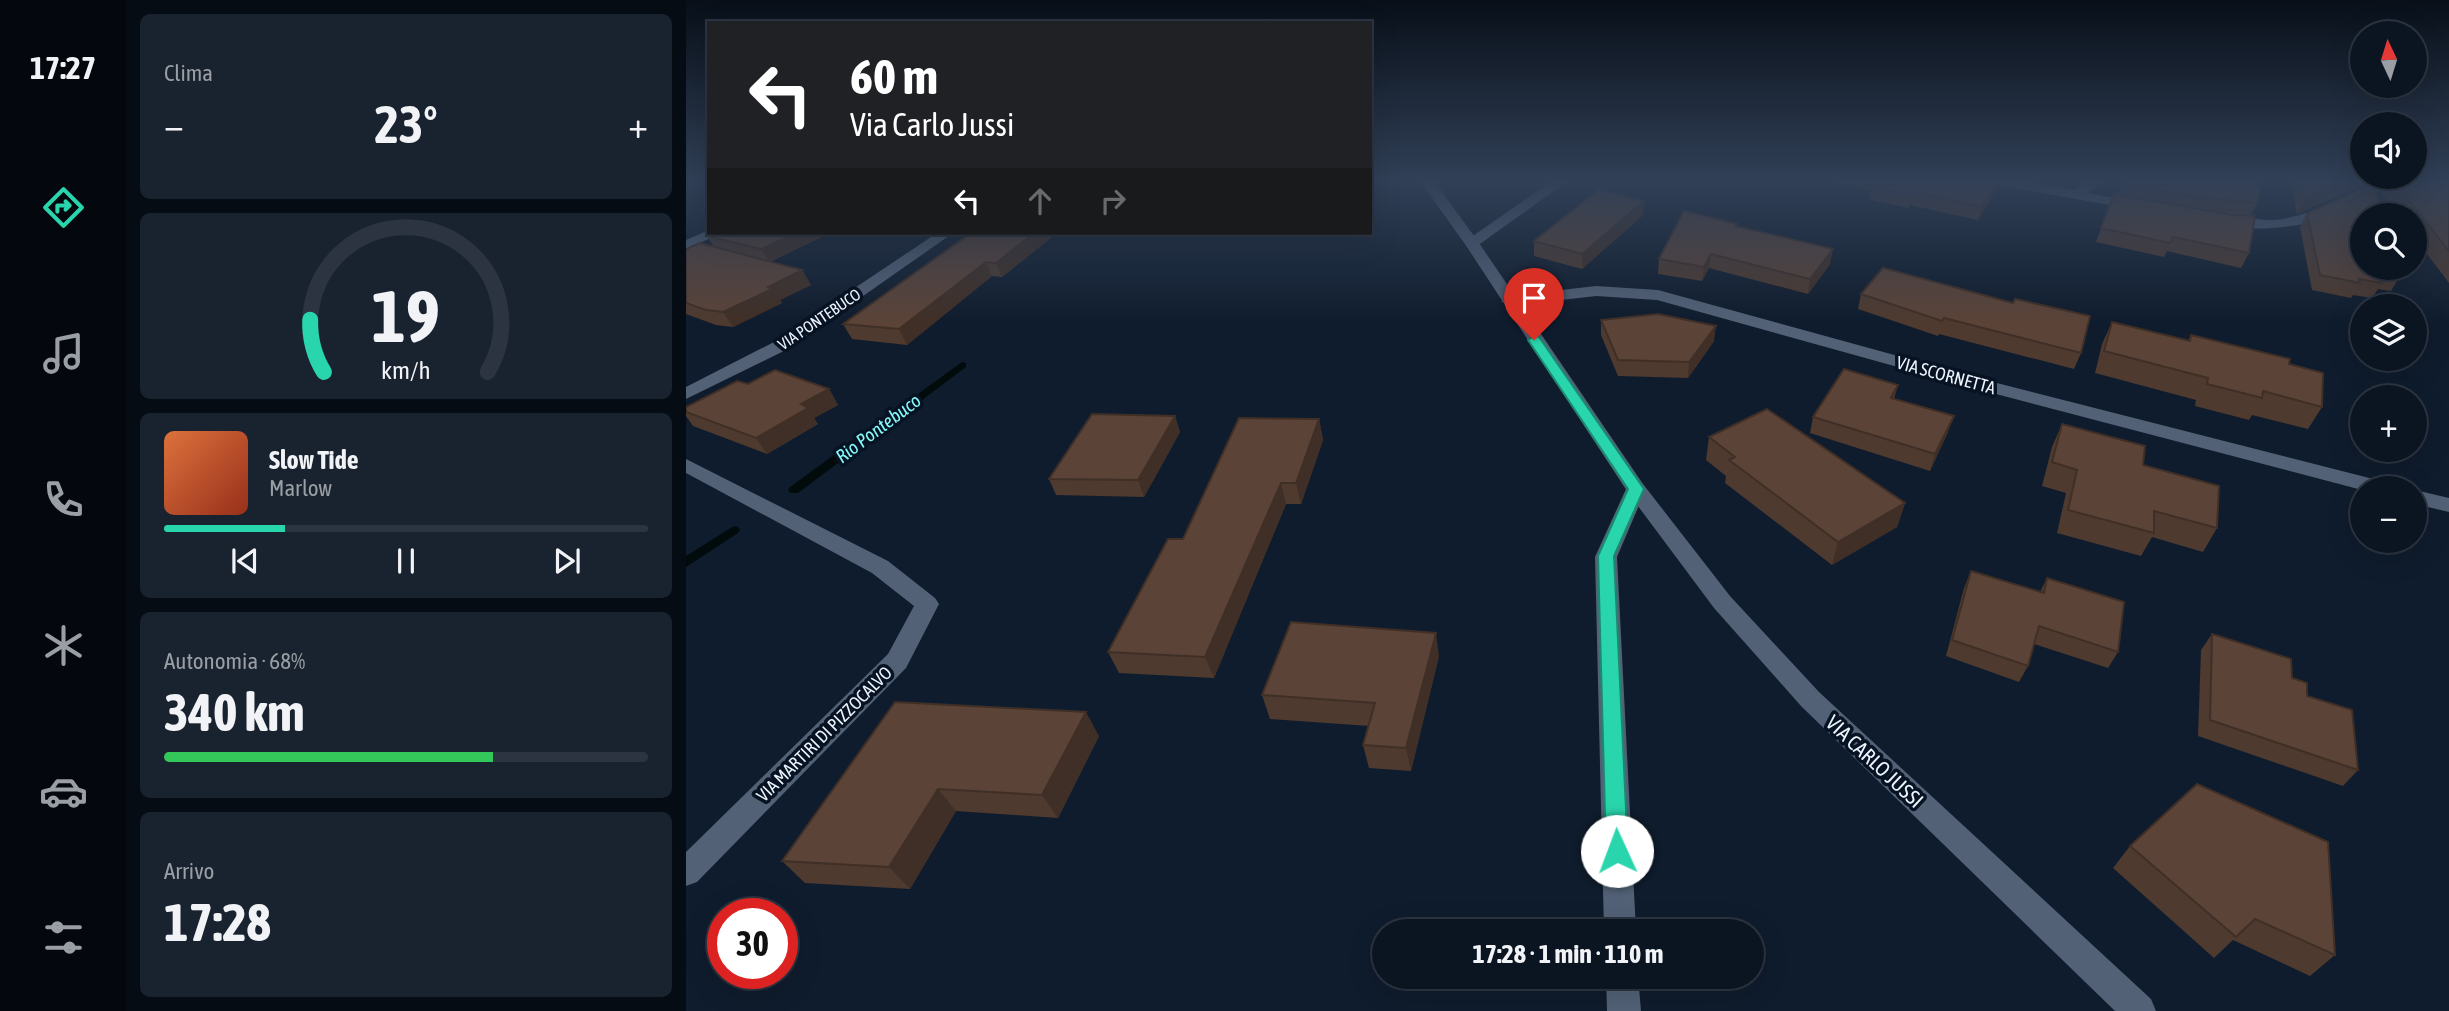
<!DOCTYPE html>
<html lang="it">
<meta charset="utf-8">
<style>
:root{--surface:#0b1522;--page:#19222f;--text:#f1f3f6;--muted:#9a9fa5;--line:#2b3440;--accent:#29d5ac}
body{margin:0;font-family:"Asap Condensed",sans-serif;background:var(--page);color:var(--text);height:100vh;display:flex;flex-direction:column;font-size:26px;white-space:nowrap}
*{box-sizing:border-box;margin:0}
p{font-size:23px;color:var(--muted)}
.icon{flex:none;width:38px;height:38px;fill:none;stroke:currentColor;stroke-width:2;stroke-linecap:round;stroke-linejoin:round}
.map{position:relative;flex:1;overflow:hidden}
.drawer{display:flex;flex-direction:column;gap:14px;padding:14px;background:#060c13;width:560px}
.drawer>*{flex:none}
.top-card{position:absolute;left:21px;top:21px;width:665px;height:214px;border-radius:0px;box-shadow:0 7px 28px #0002,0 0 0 2px var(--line);background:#202124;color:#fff;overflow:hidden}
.needle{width:46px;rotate:356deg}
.tools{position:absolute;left:1664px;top:21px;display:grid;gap:14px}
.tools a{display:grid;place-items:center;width:77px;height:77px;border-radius:50%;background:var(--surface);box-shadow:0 7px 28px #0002,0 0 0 2px var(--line);font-size:35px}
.speed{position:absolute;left:21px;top:898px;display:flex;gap:14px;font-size:35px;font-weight:700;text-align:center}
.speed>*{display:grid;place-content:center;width:91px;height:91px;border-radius:50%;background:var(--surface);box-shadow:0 7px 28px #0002,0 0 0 2px var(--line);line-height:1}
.speed .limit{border:10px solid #d22;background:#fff;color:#111}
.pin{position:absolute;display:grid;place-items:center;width:60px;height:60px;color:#fff;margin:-72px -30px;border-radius:50% 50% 50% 0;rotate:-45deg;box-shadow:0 0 7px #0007}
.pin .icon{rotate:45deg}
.me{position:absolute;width:77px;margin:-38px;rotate:358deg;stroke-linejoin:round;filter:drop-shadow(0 0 5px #0008)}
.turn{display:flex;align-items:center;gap:24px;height:147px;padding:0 28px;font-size:32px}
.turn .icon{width:91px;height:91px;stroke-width:2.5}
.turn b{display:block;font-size:49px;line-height:60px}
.lanes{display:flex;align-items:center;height:66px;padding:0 28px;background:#0003;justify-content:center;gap:35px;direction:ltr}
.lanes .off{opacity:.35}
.big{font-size:52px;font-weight:700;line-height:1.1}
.drawer .widget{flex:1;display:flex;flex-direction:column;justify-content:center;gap:10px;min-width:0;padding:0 24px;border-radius:10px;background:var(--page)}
.drawer .dial{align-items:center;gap:0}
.dial svg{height:182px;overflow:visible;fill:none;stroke:var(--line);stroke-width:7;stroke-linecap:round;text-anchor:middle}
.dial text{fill:var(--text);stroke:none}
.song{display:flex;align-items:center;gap:21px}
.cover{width:84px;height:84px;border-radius:10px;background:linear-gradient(135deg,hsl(20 70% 55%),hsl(10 70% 35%))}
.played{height:7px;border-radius:4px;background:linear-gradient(90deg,var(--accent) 25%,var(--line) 25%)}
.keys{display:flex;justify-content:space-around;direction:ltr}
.heat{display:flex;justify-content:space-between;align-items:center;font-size:38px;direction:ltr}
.charge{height:10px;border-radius:5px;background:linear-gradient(90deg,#34c759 68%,var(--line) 0)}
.trip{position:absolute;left:686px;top:919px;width:392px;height:70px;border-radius:35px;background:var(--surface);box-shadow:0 7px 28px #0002,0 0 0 2px var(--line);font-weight:700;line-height:70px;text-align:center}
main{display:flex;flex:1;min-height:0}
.dock{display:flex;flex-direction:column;width:126px;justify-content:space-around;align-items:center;background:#04080e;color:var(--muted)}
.dock .icon{width:49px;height:49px}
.dock .selected{color:var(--accent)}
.dock b{font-size:32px;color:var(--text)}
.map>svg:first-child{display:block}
</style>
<main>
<nav class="dock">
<b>17:27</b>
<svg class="icon selected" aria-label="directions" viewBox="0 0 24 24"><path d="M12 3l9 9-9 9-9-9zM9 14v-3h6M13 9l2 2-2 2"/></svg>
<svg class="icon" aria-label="music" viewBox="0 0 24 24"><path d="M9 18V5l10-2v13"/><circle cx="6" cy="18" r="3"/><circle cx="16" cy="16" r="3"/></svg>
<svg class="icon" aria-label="phone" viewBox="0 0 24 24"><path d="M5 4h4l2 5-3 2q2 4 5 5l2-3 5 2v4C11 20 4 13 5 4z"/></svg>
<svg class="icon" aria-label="climate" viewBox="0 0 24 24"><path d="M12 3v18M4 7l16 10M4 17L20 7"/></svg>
<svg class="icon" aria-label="car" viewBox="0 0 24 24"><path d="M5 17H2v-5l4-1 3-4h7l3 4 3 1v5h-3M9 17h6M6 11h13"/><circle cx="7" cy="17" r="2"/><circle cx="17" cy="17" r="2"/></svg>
<svg class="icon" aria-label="filters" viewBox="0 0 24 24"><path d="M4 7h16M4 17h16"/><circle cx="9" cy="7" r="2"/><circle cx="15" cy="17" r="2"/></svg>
</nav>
<section class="drawer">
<div class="widget"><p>Clima</p>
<div class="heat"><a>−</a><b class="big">23°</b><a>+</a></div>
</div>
<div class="widget dial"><svg viewBox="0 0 100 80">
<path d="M14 69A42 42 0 1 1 86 69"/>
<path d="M14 69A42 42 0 0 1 8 46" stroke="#29d5ac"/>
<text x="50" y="56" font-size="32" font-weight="700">19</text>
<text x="50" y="72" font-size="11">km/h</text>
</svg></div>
<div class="widget">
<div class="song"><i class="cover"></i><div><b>Slow Tide</b><p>Marlow</p></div></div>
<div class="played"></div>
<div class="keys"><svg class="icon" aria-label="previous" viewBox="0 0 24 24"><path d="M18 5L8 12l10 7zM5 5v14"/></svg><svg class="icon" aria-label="pause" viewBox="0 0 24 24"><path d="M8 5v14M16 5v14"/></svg><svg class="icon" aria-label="next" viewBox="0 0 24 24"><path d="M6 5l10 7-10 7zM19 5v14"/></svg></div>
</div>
<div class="widget"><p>Autonomia · 68%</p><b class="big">340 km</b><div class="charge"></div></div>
<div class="widget"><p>Arrivo</p><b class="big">17:28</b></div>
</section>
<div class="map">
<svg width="1763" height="1011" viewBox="0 0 1763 1011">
<rect width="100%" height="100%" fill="#0f1c2d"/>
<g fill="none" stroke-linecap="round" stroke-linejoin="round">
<g fill="#010b0b" fill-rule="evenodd">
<path d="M276 362 280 363V367L112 493H104L102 490 104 487Z"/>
<path d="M48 526 52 527 54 530 52 533 0 567V556Z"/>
</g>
<g fill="#526176" fill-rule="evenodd">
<path d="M866 181H882L791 246H781L779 243 781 240Z"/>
<path d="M1306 181H1335L1388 190 1401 181H1417L1402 193 1451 202 1458 206 1451 210 1313 185Z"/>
<path d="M1691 181H1709C1696 193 1638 217 1620 223 1604 228 1546 233 1534 222 1545 212 1573 221 1588 220 1624 217 1658 196 1691 181Z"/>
<path d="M23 230V233H36L0 249V240Z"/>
<path d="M251 233H267L100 350 0 399V387L88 342Z"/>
<path d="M910 286 972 290 1303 381 1695 481 1702 483 1705 488 1676 490 1291 389 971 300 910 296 823 306 815 301 823 296Z"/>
<path d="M0 459 202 561 249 598 253 604 220 668 11 882 0 886V852L202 654 228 606 186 573 0 473Z"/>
<path d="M950 482 957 484 960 489 931 557 950 931H918L909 557 940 489 943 484Z"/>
<path d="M1729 490 1763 498V512L1729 504Z"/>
<path d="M920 976H952L955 1011H921Z"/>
</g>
<path fill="#526176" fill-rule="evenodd" d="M734 181H748L791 240 957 484 1044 596 1133 692 1465 999 1470 1011H1429L1115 706 1028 608 943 494 779 244Z"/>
</g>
<g fill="#4e3a2f">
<path d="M1138 181H1314L1312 187 1292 220 1224 205 1222 208 1183 199 1185 190Z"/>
<path d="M1605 181H1679L1677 185 1611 214Z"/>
<path d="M1700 181H1763V283L1729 238V215H1712L1694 191Z"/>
<path d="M1436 183 1571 203 1565 215 1563 253 1555 268 1481 251 1478 257 1410 242 1428 194H1432Z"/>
<path d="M1621 213 1714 276 1705 291 1692 289 1686 298 1667 295 1665 298 1626 290 1614 227Z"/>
<path d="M957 215 896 269 848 256V241Z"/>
<path d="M1051 226 1144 264 1122 294 1023 268 1016 281 972 274 973 259Z"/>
<path d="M144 233 84 262 116 270 125 285 94 300 96 303 47 327 30 325 0 314V249L28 247 21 236Z"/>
<path d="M285 233H371L316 277 306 276 221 345 166 339 157 324Z"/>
<path d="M1175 294 1327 303 1395 353 1388 369 1253 334 1252 336 1172 309Z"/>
<path d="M915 320 1028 341 1002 378 932 376 915 335Z"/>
<path d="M1426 322 1502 341 1505 335 1603 364 1636 407 1622 429 1566 415 1563 420 1509 406 1510 400 1409 373 1416 344Z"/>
<path d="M62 384 143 389 152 405 128 418 132 424 81 454 7 426 0 416V407Z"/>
<path d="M1212 385 1208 399 1262 432 1244 471 1124 433 1127 417Z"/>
<path d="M489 416 494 432 458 497 370 495 363 479Z"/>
<path d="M633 419 637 440 615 504H600L528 678 433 673 422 652 497 539Z"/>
<path d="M1376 424 1457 465 1531 528 1517 552 1466 537 1455 556 1371 533 1380 493 1356 486 1366 447Z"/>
<path d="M1023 437 1219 503 1211 527 1146 565 1039 483 1040 476 1020 460Z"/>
<path d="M1285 571 1354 592 1361 578 1432 652 1422 668 1348 644 1342 666 1333 682 1260 656 1278 588Z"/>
<path d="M1526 634 1606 678 1621 696 1672 770 1657 786 1512 736 1515 650Z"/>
<path d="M753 656 725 771 683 768 677 745 683 726 584 719 576 695Z"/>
<path d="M209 702 413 736 372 818 270 811 224 889 119 883 96 861Z"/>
<path d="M1444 846 1649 955 1624 976 1547 940 1528 958 1427 868Z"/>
</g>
<g fill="#402f26">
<path d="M1312 181H1314L1312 187 1292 220 1296 207Z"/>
<path d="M1659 181H1679L1677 185 1611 214 1620 197Z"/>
<path d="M1227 192 1224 205 1222 208 1225 195Z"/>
<path d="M958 201 957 215 896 269V254Z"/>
<path d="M110 233H144L83 262 75 249Z"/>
<path d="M348 233H371L316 277 310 263Z"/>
<path d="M1147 249 1144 264 1122 294 1124 279Z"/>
<path d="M1025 254 1023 268 1016 281 1018 267Z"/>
<path d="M300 262 306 276 221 345 213 329Z"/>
<path d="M116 270 125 285 94 300 96 303 47 327 37 312 82 287Z"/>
<path d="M1030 326 1028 341 1002 378 1003 362Z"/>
<path d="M143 389 152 405 128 418 132 424 81 454 70 438 115 404Z"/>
<path d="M489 416 494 432 458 497 452 480Z"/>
<path d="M1268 416 1262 432 1244 471 1249 454Z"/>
<path d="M633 419 637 440 615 504 610 483Z"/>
<path d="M595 483 600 504 528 678 519 657Z"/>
<path d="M1219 503 1211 527 1146 565 1152 542Z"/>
<path d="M750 633 753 656 725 771 720 748Z"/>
<path d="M400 712 413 736 372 818 356 795Z"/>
<path d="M252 789 270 811 224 889 203 867Z"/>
</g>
<g fill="#5b4337" stroke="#402f26" stroke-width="2">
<path d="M1190 181H1312L1296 207 1227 192 1225 195 1186 187Z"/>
<path d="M1439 181H1575L1571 203 1512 197 1436 183Z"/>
<path d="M1616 181H1659L1620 197Z"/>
<path d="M1708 181H1763V251Z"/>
<path d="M1688 184 1697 215H1676V268H1712L1714 276 1695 273 1696 283 1673 279 1674 283 1634 275 1621 213Z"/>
<path d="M912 190 958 201 896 254 848 241Z"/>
<path d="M1428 194 1546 215 1569 216 1563 253 1487 237 1484 243 1415 228Z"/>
<path d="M998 211 1051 224 1049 226 1147 249 1124 279 1025 254 1018 267 973 259Z"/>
<path d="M28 233H110L75 249 21 236Z"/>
<path d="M285 233H348L310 263 300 262 213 329 157 324Z"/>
<path d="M14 243 116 270 82 287 86 289 37 312 20 310 0 303V249Z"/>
<path d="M1197 268 1327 303 1329 299 1404 316 1395 353 1258 318 1256 321 1175 294Z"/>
<path d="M972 314 1030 326 1003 362 932 360 915 320Z"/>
<path d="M1426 322 1504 341 1505 335 1604 359 1603 364 1637 373 1636 407 1577 391 1576 398 1521 384 1522 378 1418 351Z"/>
<path d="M1158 369 1212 385 1205 398 1268 416 1249 454 1127 417Z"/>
<path d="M89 370 143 389 115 404 122 408 70 438 0 412V407L51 381 62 384Z"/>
<path d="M1081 409 1219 503 1152 542 1043 460 1049 457 1023 437Z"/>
<path d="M406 414 489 416 452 480 363 479Z"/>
<path d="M553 418 633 419 610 483H595L519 657 422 652 482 539H497Z"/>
<path d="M1376 424 1459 446 1457 465 1533 486 1531 528 1468 511V533L1382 510 1391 470 1366 462Z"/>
<path d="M1285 571 1358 593 1361 578 1438 602 1432 652 1353 626 1342 666 1266 640Z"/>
<path d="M605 622 750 633 720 748 677 745 689 703 576 695Z"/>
<path d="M1526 634 1605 659 1606 678 1621 683V696L1666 710 1672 770 1524 720Z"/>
<path d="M209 702 400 712 356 795 252 789 203 867 96 861Z"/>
<path d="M1511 784 1642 842 1649 955 1569 919 1550 937 1444 846Z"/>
</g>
<linearGradient id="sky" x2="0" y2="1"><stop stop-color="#080f19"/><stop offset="0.56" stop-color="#314057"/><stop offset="1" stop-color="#314057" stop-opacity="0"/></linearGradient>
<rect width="1763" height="323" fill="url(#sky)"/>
<path fill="#29d5ac" stroke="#1b8a70" stroke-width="2" d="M848 336 853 337 958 489 928 556 942 851 939 858 931 861 923 858 920 851 912 556 942 489 842 340Z"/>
<g text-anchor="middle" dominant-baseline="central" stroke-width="7" stroke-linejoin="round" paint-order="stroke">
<g font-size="16" fill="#ecf4fe" stroke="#071323">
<text transform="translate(133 319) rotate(-34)">VIA PONTEBUCO</text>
</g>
<g font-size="18" fill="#ecf4fe" stroke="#071323">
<text transform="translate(1260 375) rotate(15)">VIA SCORNETTA</text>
<text transform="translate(138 734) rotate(-45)">VIA MARTIRI DI PIZZOCALVO</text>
</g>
<g font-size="19" font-style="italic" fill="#87fafb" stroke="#071323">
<text transform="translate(192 428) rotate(-37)">Rio Pontebuco</text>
</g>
<g font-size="21" fill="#ecf4fe" stroke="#071323">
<text transform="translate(1189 761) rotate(43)">VIA CARLO JUSSI</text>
</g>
</g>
</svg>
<div class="tools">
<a><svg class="needle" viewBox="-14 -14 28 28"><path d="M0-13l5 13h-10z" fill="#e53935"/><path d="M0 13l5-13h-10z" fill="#9a9fa5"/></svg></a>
<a><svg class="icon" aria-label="sound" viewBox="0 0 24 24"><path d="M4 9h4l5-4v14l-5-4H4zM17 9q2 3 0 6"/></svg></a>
<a><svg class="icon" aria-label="search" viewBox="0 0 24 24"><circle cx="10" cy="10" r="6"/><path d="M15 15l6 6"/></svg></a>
<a><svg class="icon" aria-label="layers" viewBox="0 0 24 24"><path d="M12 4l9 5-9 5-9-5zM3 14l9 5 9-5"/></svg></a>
<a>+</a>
<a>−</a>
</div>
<div class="speed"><div class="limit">30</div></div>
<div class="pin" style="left:848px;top:340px;background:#d93025"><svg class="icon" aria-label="arrive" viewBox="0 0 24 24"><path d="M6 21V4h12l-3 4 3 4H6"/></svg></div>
<svg class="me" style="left:931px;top:851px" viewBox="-20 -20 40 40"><circle r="19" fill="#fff"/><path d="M0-13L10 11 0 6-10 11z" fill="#29d5ac"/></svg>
<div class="trip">17:28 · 1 min · 110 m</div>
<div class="top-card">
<div class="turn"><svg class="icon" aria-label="left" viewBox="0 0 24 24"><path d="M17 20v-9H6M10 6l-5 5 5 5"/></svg><div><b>60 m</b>Via Carlo Jussi</div></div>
<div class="lanes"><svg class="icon" aria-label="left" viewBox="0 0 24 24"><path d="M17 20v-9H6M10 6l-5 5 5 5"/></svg><svg class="icon off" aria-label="ahead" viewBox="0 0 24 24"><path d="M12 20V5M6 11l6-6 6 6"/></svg><svg class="icon off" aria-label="right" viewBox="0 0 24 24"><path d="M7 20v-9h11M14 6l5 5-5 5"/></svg></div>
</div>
</div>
</main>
